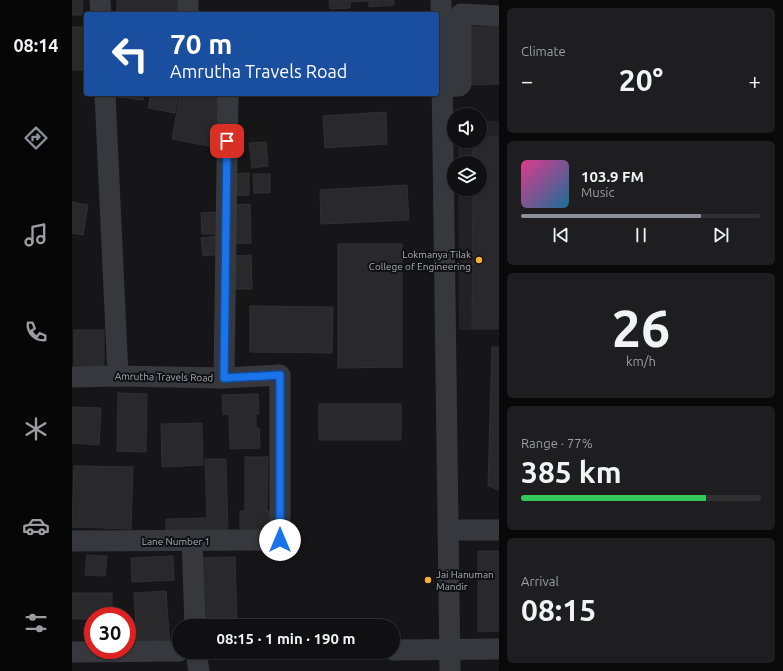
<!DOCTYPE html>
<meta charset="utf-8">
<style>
:root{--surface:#101012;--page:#1e1e20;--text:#f1f3f6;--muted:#9c9d9f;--line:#303032;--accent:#8c9099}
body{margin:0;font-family:Ubuntu,sans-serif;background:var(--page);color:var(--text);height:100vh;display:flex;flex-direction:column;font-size:15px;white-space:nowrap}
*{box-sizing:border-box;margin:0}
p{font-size:13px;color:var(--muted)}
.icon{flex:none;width:22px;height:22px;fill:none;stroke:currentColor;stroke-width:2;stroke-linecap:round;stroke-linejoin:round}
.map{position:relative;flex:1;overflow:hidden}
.panel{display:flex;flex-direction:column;gap:8px;padding:8px;background:#09090a;width:284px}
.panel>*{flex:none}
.guide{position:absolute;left:12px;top:12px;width:355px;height:84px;border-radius:4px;box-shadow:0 1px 3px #0004,0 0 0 1px var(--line);background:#1a4fa0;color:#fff;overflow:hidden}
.fabs{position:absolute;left:375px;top:108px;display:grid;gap:8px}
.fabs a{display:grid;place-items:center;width:40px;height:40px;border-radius:50%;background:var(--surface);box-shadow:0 1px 3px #0004,0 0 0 1px var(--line);font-size:20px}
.speed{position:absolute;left:12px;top:607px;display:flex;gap:8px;font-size:20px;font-weight:700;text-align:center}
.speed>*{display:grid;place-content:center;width:52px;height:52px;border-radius:50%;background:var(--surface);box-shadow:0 1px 3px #0004,0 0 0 1px var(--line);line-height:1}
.speed .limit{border:6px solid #d22;background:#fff;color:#111}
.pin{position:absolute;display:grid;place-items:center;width:34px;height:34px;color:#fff;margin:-17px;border-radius:8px;box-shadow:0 2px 6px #0006}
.me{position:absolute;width:44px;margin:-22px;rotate:0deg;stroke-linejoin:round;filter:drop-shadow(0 0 3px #0008)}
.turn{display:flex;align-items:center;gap:14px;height:84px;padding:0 20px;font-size:18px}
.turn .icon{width:52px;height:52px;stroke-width:2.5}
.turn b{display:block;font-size:28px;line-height:34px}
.big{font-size:30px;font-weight:700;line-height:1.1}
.panel .card{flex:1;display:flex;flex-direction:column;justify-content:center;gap:6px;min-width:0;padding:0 14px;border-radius:6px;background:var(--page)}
.panel .dial{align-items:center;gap:0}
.dial b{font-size:52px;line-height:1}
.song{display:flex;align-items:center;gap:12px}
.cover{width:48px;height:48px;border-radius:6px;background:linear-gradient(135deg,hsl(330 70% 55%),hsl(200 70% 35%))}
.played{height:4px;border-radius:2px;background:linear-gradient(90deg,var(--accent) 75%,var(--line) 75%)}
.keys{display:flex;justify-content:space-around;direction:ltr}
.heat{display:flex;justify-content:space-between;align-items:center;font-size:22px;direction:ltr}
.charge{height:6px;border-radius:3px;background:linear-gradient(90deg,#34c759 77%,var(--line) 0)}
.trip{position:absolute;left:100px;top:619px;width:228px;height:40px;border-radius:20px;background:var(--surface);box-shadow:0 1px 3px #0004,0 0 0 1px var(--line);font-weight:700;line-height:40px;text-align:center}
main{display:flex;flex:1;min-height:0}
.tabs{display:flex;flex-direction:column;width:72px;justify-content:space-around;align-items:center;background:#060607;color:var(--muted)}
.tabs .icon{width:28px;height:28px}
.tabs .selected{color:var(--accent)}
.tabs b{font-size:18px;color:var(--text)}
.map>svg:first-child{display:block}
</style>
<main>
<nav class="tabs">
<b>08:14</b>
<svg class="icon selected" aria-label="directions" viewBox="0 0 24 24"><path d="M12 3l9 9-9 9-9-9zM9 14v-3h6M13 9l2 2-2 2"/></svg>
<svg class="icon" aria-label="music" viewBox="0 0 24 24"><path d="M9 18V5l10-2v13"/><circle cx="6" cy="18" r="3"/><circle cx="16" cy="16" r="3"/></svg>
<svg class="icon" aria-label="phone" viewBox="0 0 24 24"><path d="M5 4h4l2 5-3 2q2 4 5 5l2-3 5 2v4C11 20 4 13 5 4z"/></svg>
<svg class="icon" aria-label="climate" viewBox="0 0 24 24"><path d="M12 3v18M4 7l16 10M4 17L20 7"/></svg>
<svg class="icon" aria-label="car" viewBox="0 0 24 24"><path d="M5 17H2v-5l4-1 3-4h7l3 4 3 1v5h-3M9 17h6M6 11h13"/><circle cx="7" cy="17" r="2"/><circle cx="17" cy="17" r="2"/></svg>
<svg class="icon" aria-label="filters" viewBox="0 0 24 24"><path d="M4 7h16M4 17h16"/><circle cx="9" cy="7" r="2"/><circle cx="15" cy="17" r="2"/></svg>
</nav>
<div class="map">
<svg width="427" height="671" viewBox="0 0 427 671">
<rect width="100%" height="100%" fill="#161618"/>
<path fill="#222225" d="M408 121H427V330H387L386 189H408V163H386V141H408Z"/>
<g fill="#29292c" stroke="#303034">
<path d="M0 0H11L10 15H0Z"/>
<path d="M45 0H111V11L45 12Z"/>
<path d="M257 0H322V5L297 7V1L278 2V8L258 9Z"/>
<rect x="0" y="27" width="13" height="43"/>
<path d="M395 27H427V84L396 85Z"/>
<path d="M47 94H72L71 100 46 97Z"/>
<path d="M79 94H106L103 113 76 108Z"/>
<path d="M108 94H152L142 147 100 139Z"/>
<path d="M314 112 315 144 253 148 251 116Z"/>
<path d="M408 137H427V328H400L401 189H408V163H401V141H408Z"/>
<path d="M194 142 196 166 180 168 177 143Z"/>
<path d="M177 173V195L159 196V174Z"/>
<path d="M181 174H198V193H182Z"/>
<path d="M335 185 337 220 249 224 248 190Z"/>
<path d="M0 202 16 205 11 235 0 233Z"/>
<path d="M178 204 179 243 160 244 159 205Z"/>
<path d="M147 212 148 234H130L129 213Z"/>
<path d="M147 236 149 254 131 256 129 238Z"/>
<path d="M266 244H330V367L266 368Z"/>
<path d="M179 255 180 289H159L158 256Z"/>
<path d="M178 306 261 307 260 353 178 352Z"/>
<rect x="2" y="330" width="30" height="41"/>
<path d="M420 347H427V490L416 486Z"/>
<path d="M46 393 75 394 74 452 45 451Z"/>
<path d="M186 394 187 414H184V428H187L188 448 158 449 157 414 151 415 150 395Z"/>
<rect x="247" y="404" width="82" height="36"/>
<path d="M0 407 29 408 27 445 0 443Z"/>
<path d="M130 423 131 465 90 467 89 424Z"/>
<path d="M173 457H196L195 511H199V532H168V511H173Z"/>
<path d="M133 459H154L156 533 94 535V519L135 518Z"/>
<path d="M2 466 61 467 59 529 0 527Z"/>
<path d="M406 551H427V631L406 632Z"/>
<path d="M15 555 35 556 33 576 13 575Z"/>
<path d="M101 556 102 580 60 582 59 558Z"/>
<path d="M163 557 165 626H128L126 558Z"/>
<path d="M94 591 98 647 65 649 62 593Z"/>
<path d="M0 593H40V616H21V619H0Z"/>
</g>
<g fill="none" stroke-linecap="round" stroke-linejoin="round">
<g stroke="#37383d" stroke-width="21">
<path d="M28 0 29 14"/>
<path d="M116 0V14"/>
<path d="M369 0 378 671"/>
<path d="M370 87 387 86 389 84V14L427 16"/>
<path d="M33 94 46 376"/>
<path d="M0 377 46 376 152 378 208 375V540L0 541"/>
<path d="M152 378 156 94"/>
<path d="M376 530H427"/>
<path d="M120 540 123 626"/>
<path d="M321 650 427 649"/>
<path d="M0 652 107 651"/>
<path d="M124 652 127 671"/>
</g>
</g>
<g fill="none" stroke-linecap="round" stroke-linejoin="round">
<g stroke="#114b97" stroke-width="10">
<path id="route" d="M155 141 152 378 208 375V540"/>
</g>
<use href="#route" stroke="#1a73e8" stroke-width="7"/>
</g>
<g fill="#f2b134" stroke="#111113" stroke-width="1.5">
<circle cx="407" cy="260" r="4"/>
<circle cx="356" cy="580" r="4"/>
</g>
<g text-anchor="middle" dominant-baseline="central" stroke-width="4" stroke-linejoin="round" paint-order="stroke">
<g font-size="10" fill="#a8adb8" stroke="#111113" text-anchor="end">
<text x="399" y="254">Lokmanya Tilak<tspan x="399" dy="12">College of Engineering</tspan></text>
<text x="364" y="574" text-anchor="start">Jai Hanuman<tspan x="364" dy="12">Mandir</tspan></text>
</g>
<g font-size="10" fill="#a8adb8" stroke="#111113">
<text transform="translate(92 377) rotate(1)">Amrutha Travels Road</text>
<text x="104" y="541">Lane Number 1</text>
</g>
</g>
</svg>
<div class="fabs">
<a><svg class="icon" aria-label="sound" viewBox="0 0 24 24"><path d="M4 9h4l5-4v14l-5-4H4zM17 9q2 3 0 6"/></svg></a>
<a><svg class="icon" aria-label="layers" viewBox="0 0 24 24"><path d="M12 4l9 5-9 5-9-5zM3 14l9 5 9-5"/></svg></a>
</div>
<div class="speed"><div class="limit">30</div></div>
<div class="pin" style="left:155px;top:141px;background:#d93025"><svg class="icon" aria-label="arrive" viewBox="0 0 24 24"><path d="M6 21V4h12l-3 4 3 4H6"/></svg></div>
<svg class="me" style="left:208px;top:540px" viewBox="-20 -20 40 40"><circle r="19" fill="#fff"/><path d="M0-13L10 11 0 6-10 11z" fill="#1a73e8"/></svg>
<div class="trip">08:15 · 1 min · 190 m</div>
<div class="guide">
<div class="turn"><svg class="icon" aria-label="left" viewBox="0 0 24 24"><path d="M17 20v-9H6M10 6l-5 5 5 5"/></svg><div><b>70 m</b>Amrutha Travels Road</div></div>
</div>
</div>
<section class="panel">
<div class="card"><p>Climate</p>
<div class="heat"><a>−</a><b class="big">20°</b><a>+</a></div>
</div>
<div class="card">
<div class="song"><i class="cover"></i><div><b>103.9 FM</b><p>Music</p></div></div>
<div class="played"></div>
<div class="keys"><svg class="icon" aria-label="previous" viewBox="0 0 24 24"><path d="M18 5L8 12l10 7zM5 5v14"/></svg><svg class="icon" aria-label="pause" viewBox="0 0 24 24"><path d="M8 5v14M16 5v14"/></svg><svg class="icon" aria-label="next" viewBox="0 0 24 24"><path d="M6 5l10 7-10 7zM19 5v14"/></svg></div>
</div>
<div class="card dial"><b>26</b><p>km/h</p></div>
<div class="card"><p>Range · 77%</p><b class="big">385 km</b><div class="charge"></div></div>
<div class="card"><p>Arrival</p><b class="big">08:15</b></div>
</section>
</main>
